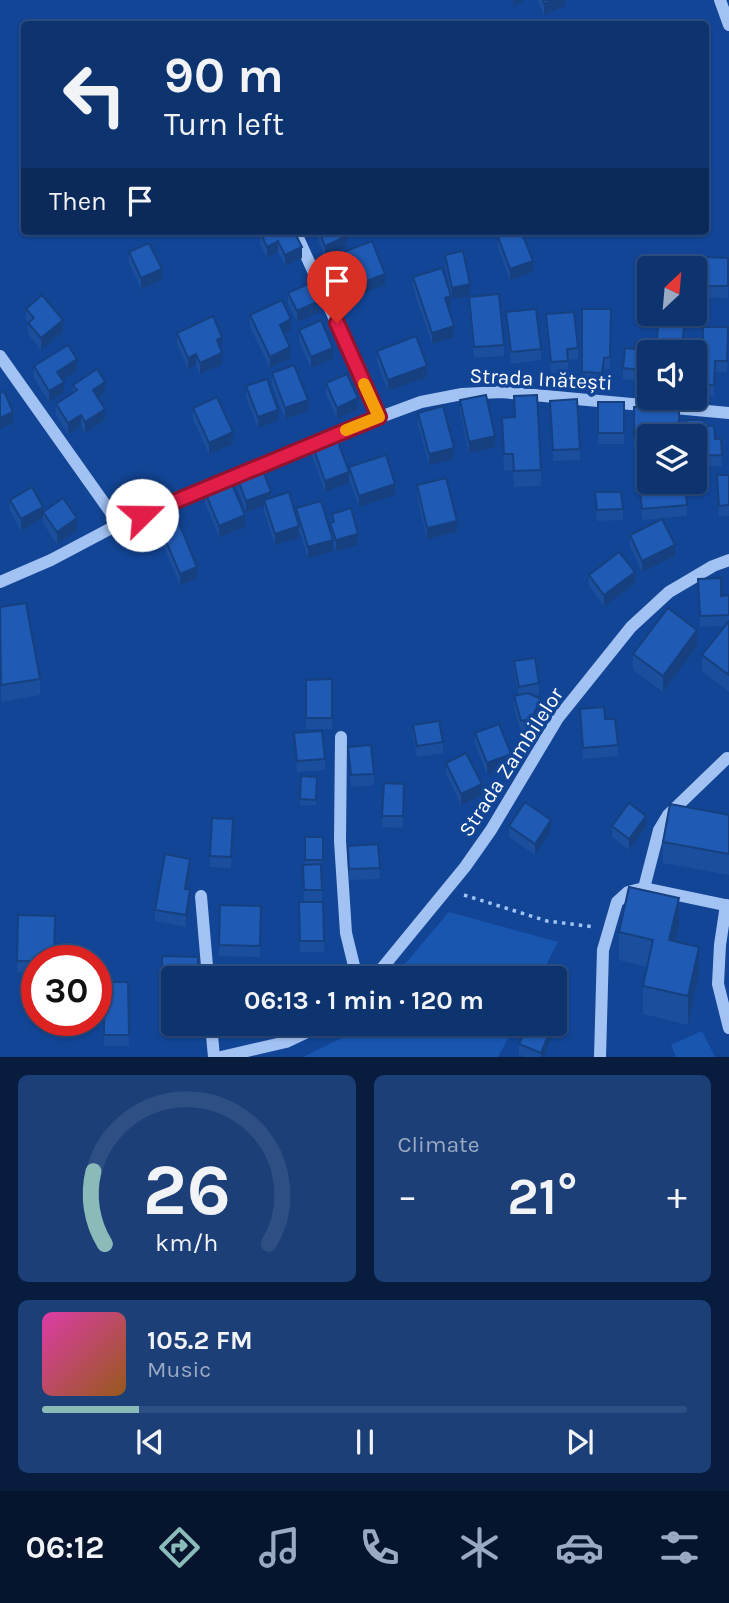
<!DOCTYPE html>
<meta charset="utf-8">
<style>
:root{--surface:#0e3470;--page:#1c3f78;--text:#f1f3f6;--muted:#9baac3;--line:#2e4f83;--accent:#8bbbb9}
body{margin:0;font-family:Karla,sans-serif;background:var(--page);color:var(--text);height:100vh;display:flex;flex-direction:column;font-size:26px;white-space:nowrap}
*{box-sizing:border-box;margin:0}
p{font-size:23px;color:var(--muted)}
.icon{flex:none;width:38px;height:38px;fill:none;stroke:currentColor;stroke-width:2;stroke-linecap:round;stroke-linejoin:round}
.map{position:relative;height:1057px;overflow:hidden}
.panel{display:flex;flex-direction:column;gap:18px;padding:18px;background:#081d3e;flex:1}
.panel>*{flex:none}
.hud{position:absolute;left:21px;top:21px;width:688px;height:214px;border-radius:7px;box-shadow:0 2px 5px #0004,0 0 0 2px var(--line);background:#0e3470;color:var(--text);overflow:hidden}
.needle{width:46px;rotate:26deg}
.fabs{position:absolute;left:637px;top:256px;display:grid;gap:14px}
.fabs a{display:grid;place-items:center;width:70px;height:70px;border-radius:7px;background:var(--surface);box-shadow:0 2px 5px #0004,0 0 0 2px var(--line);font-size:35px}
.speed{position:absolute;left:21px;top:945px;display:flex;gap:14px;font-size:35px;font-weight:700;text-align:center}
.speed>*{display:grid;place-content:center;width:91px;height:91px;border-radius:50%;background:var(--surface);box-shadow:0 2px 5px #0004,0 0 0 2px var(--line);line-height:1}
.speed .limit{border:10px solid #d22;background:#fff;color:#111}
.pin{position:absolute;display:grid;place-items:center;width:60px;height:60px;color:#fff;margin:-72px -30px;border-radius:50% 50% 50% 0;rotate:-45deg;box-shadow:0 0 7px #0007}
.pin .icon{rotate:45deg}
.me{position:absolute;width:77px;margin:-38px;rotate:68deg;stroke-linejoin:round;filter:drop-shadow(0 0 5px #0008)}
.turn{display:flex;align-items:center;gap:24px;height:147px;padding:0 28px;font-size:32px}
.turn .icon{width:91px;height:91px;stroke-width:2.5}
.turn b{display:block;font-size:49px;line-height:60px}
.then{display:flex;align-items:center;height:66px;padding:0 28px;background:#0003;gap:14px;font-size:26px}
.big{font-size:52px;font-weight:700;line-height:1.1}
.panel .tile{flex:1;display:flex;flex-direction:column;justify-content:center;gap:10px;min-width:0;padding:0 24px;border-radius:10px;background:var(--page)}
.panel .dial{align-items:center;gap:0}
.dial svg{height:182px;overflow:visible;fill:none;stroke:var(--line);stroke-width:7;stroke-linecap:round;text-anchor:middle}
.dial text{fill:var(--text);stroke:none}
.song{display:flex;align-items:center;gap:21px}
.cover{width:84px;height:84px;border-radius:10px;background:linear-gradient(135deg,hsl(320 70% 55%),hsl(30 70% 35%))}
.played{height:7px;border-radius:4px;background:linear-gradient(90deg,var(--accent) 15%,var(--line) 15%)}
.keys{display:flex;justify-content:space-around;direction:ltr}
.heat{display:flex;justify-content:space-between;align-items:center;font-size:38px;direction:ltr}
.panel .tiles{flex:1;display:grid;gap:18px;grid-template-columns:1fr 1fr}
.tile:last-child{grid-column:span 2}
.trip{position:absolute;left:161px;top:966px;width:406px;height:70px;border-radius:7px;background:var(--surface);box-shadow:0 2px 5px #0004,0 0 0 2px var(--line);font-weight:700;line-height:70px;text-align:center}
.tab-bar{display:flex;height:112px;justify-content:space-around;align-items:center;background:#06152d;color:var(--muted)}
.tab-bar .icon{width:49px;height:49px}
.tab-bar .on{color:var(--accent)}
.tab-bar b{font-size:32px;color:var(--text)}
.map>svg:first-child{display:block}
</style>
<div class="map">
<svg width="729" height="1057" viewBox="0 0 729 1057">
<rect width="100%" height="100%" fill="#124596"/>
<g fill="#1956b0">
<path d="M449 912 558 942 539 978H393Z"/>
<path d="M355 1024H516L498 1057H303L344 1037Z"/>
<path d="M702 1031 715 1057H676L671 1045Z"/>
</g>
<g fill="none" stroke-linecap="round" stroke-linejoin="round">
<path stroke="#a2c2f3" stroke-width="3.5" stroke-dasharray="3.5 5" stroke-linecap="butt" d="M464 895 547 921 595 927"/>
<g stroke="#a2c2f3" stroke-width="12">
<path d="M720 0 729 25"/>
<path d="M295 231 379 417"/>
<path d="M0 356 119 524"/>
<path d="M0 582 51 560 119 524 367 422 421 402 462 394 501 392 729 413"/>
<path d="M341 737 340 841 346 933 357 978"/>
<path d="M644 888 659 830 668 815 727 758"/>
<path d="M201 896 208 978"/>
<path d="M726 905 720 945 718 984 729 1028"/>
<path d="M374 978 465 867 491 830 558 718 631 627 669 592 713 566 729 560"/>
<path d="M211 1024 214 1057"/>
<path d="M221 1057 286 1042 324 1024"/>
<path d="M600 1057 603 950 617 902 628 892 644 888 729 906"/>
</g>
</g>
<g fill="#1b4e9c">
<path d="M538 0H565V6L544 15Z"/>
<path d="M263 231 302 258 285 266 278 252 267 258 260 244V232Z"/>
<path d="M317 231H345L347 247 325 257 317 236Z"/>
<path d="M498 237 533 272 510 280 498 248Z"/>
<path d="M129 252 162 280 141 289 129 263Z"/>
<path d="M445 255 470 296 452 299 445 266Z"/>
<path d="M703 257 728 258V298L702 297Z"/>
<path d="M323 260 385 285 359 295 357 290 334 299 323 271Z"/>
<path d="M413 277 451 307 448 308 454 337 432 344 413 288Z"/>
<path d="M288 293 319 313 297 322 288 304Z"/>
<path d="M469 297 504 345V356L474 358 469 308Z"/>
<path d="M638 298 658 313V326L638 327Z"/>
<path d="M26 309 63 332 41 350 28 334V322L26 320Z"/>
<path d="M582 309H611L610 369H604L602 384 582 383Z"/>
<path d="M506 312 541 349V360L511 364 506 323Z"/>
<path d="M546 314 578 348V359L568 360V372L551 374 546 326Z"/>
<path d="M250 315 291 330 284 334 290 358 270 368 250 327Z"/>
<path d="M728 327 727 372H715L714 396 695 395V352L703 340Z"/>
<path d="M299 330 333 359 311 368 299 341Z"/>
<path d="M177 333 222 349H221L222 364 200 374 196 365 188 369 177 344Z"/>
<path d="M635 349 651 352 649 382 623 379V368Z"/>
<path d="M377 351 427 377 388 391 377 362Z"/>
<path d="M34 366 77 371 62 380 64 393 49 402 34 378Z"/>
<path d="M272 373 308 411 285 419 272 385Z"/>
<path d="M326 383 358 409 337 419 326 394Z"/>
<path d="M73 385 105 393 98 398 105 420 85 433 81 426 68 434 56 415V404L73 392Z"/>
<path d="M246 386 278 421 258 428 246 397Z"/>
<path d="M514 396 541 470V486L514 487 513 470 504 471 502 418 515 417Z"/>
<path d="M460 400 495 447 469 453 460 411Z"/>
<rect x="598" y="402" width="26" height="42"/>
<path d="M634 407 649 436V448H634Z"/>
<path d="M193 408 233 444 209 454 193 419Z"/>
<path d="M550 412 580 449V460L553 461Z"/>
<path d="M418 413 454 459 429 465 418 424Z"/>
<path d="M705 426 715 439H721L722 466 695 467V436Z"/>
<path d="M312 444 349 483 325 492 312 456Z"/>
<path d="M349 467 395 495 359 507 349 478Z"/>
<path d="M235 472 296 516V508L330 531 332 514 358 545 336 551 333 543V551L308 558 299 530V538L275 545 264 511V506L246 512 235 483Z"/>
<path d="M717 475H729V516L719 517Z"/>
<path d="M639 482 687 505V516L642 520Z"/>
<path d="M417 485 457 532 427 539 417 496Z"/>
<path d="M205 492 245 527 219 537 205 503Z"/>
<path d="M595 492 623 509V520L597 521Z"/>
<path d="M10 500 43 511 77 530 57 544 43 523V518L21 531 10 511Z"/>
<path d="M152 508 197 578 180 585 152 520Z"/>
<path d="M630 535 675 556 642 572 630 546Z"/>
<path d="M589 575 635 584 604 606 589 586Z"/>
<path d="M698 579 721 596 729 595V692L702 671V655L724 626 700 627Z"/>
<path d="M0 607 40 679V695L1 702Z"/>
<path d="M697 646 663 692 633 670V654Z"/>
<path d="M514 661 539 683V695L533 696 541 710 531 730 521 732 514 707V696L519 695 514 672Z"/>
<path d="M332 679V729H306V680Z"/>
<path d="M580 709 618 745V756L583 759Z"/>
<path d="M413 725 443 742V753L417 757 413 736Z"/>
<path d="M294 733 325 759V770L297 772Z"/>
<path d="M475 733 511 765 487 774 475 744Z"/>
<path d="M348 747 374 774V785L351 787Z"/>
<path d="M446 763 482 795 461 805 446 774Z"/>
<path d="M301 776 317 777 316 805H300Z"/>
<path d="M384 783 404 784 403 828 382 827Z"/>
<path d="M729 814V875L663 863V842Z"/>
<path d="M509 826 551 831 535 855 509 837Z"/>
<path d="M612 826 646 827 629 850 612 837Z"/>
<path d="M233 830 231 868 210 867V856Z"/>
<path d="M305 837H323V865H321L322 901H304L303 865H305Z"/>
<path d="M378 844 380 879 349 880 348 846Z"/>
<path d="M190 870 187 889 190 901 186 927 155 921V910Z"/>
<path d="M299 902H323L324 952H300Z"/>
<path d="M220 905 261 906 260 957 219 956Z"/>
<path d="M18 915 37 961V972H17Z"/>
<path d="M679 927 676 941 699 975 688 1025 643 1014V986L647 967 619 960V932Z"/>
<path d="M162 956 173 978V1011L162 1010Z"/>
<path d="M104 982H128L129 1046H104Z"/>
<path d="M562 1012 544 1057H524L519 1055V1044Z"/>
</g>
<g fill="#16407f">
<path d="M513 0H524L513 7Z"/>
<path d="M552 0H565V6L544 15V4Z"/>
<path d="M304 231H316L304 237Z"/>
<path d="M347 236V247L325 257V246Z"/>
<path d="M278 241V252L267 258V247Z"/>
<path d="M302 247V258L285 266V255Z"/>
<path d="M533 261V272L510 280V269Z"/>
<path d="M162 269V280L141 289V278Z"/>
<path d="M385 274V285L359 295V284Z"/>
<path d="M357 278V290L334 299V287Z"/>
<path d="M470 284V296L452 299V288Z"/>
<path d="M451 296V307L445 309V298Z"/>
<path d="M319 301V313L297 322V311Z"/>
<path d="M291 319V330L280 336V325Z"/>
<path d="M63 320V332L41 350V338Z"/>
<path d="M454 326V337L432 344V333Z"/>
<path d="M222 337V349L217 351V340Z"/>
<path d="M290 347V358L270 368V357Z"/>
<path d="M333 348V359L311 368V357Z"/>
<path d="M222 353V364L200 374V363Z"/>
<path d="M196 354V365L188 369V358Z"/>
<path d="M604 358V369L602 384V373Z"/>
<path d="M77 359V371L57 383V372Z"/>
<path d="M427 366V377L388 391V380Z"/>
<path d="M64 382V393L49 402V391Z"/>
<path d="M105 382V393L93 401V390Z"/>
<path d="M358 398V409L337 419V408Z"/>
<path d="M308 400V411L285 419V408Z"/>
<path d="M105 409V420L85 433V422Z"/>
<path d="M278 410V421L258 428V417Z"/>
<path d="M13 412V423L0 429V418Z"/>
<path d="M81 415V426L68 434V423Z"/>
<path d="M233 432V444L209 454V443Z"/>
<path d="M495 436V447L469 453V442Z"/>
<path d="M454 448V459L429 465V454Z"/>
<path d="M349 472V483L325 492V481Z"/>
<path d="M395 484V495L359 507V496Z"/>
<path d="M271 492V503L264 500V506L246 512V501Z"/>
<path d="M43 507V518L21 531V519Z"/>
<path d="M245 515V527L219 537V526Z"/>
<path d="M77 518V530L57 544V532Z"/>
<path d="M457 521V532L427 539V528Z"/>
<path d="M299 526V538L275 545V534Z"/>
<path d="M358 534V545L336 551V540Z"/>
<path d="M333 540V551L308 558V547Z"/>
<path d="M675 545V556L642 572V561Z"/>
<path d="M197 567V578L180 585V574Z"/>
<path d="M635 572V584L604 606V595Z"/>
<path d="M697 630V646L663 692V676Z"/>
<path d="M541 699V710L531 730V719Z"/>
<path d="M511 754V765L487 774V763Z"/>
<path d="M482 784V795L461 805V794Z"/>
<path d="M646 816V827L629 850V839Z"/>
<path d="M551 820V831L535 855V844Z"/>
<path d="M190 859V870L185 900V889Z"/>
<path d="M190 890V901L186 927V915Z"/>
<path d="M679 898V927L669 968V940Z"/>
<path d="M699 947V975L688 1025V996Z"/>
<path d="M562 1000V1012L544 1057H541V1053L553 1024H555V1019Z"/>
</g>
<g fill="#1f5bb5" stroke="#16407f" stroke-width="2">
<path d="M543 0H552L544 4Z"/>
<path d="M263 231H294L302 247 285 255 278 241 267 247 260 232Z"/>
<path d="M319 231H345L347 236 325 246Z"/>
<path d="M512 231H521L533 261 510 269 498 237Z"/>
<path d="M372 241 385 274 359 284 357 278 334 287 323 260Z"/>
<path d="M149 243 162 269 141 278 129 252Z"/>
<path d="M463 251 470 284 452 288 445 255Z"/>
<path d="M703 257 728 258V286H702Z"/>
<path d="M442 268 451 296 445 298 454 326 432 333 413 277Z"/>
<path d="M310 283 319 301 297 311 288 293Z"/>
<path d="M499 294 504 345 474 347 469 297Z"/>
<path d="M42 295 63 320 41 338 28 323 34 318 26 309Z"/>
<path d="M638 298H649V313H658V321H638Z"/>
<path d="M282 300 291 319 280 325 290 347 270 357 250 315Z"/>
<path d="M536 309 541 349 511 352 506 312Z"/>
<path d="M582 309H611L610 357 604 358 602 373 582 372Z"/>
<path d="M574 312 578 348 567 349 568 361 551 362 546 314Z"/>
<path d="M213 316 222 337 217 340 222 353 200 363 196 354 188 358 177 333Z"/>
<path d="M321 320 333 348 311 357 299 330Z"/>
<path d="M658 325 684 327 681 352H656Z"/>
<path d="M703 327H728L727 361H715L714 385 695 384V352H687L688 339 703 340Z"/>
<path d="M416 336 427 366 388 380 377 351Z"/>
<path d="M636 342 651 344V352H649V371L623 368 625 348 635 349Z"/>
<path d="M68 345 77 359 57 372 64 382 49 391 34 366Z"/>
<path d="M294 365 308 400 285 408 272 373Z"/>
<path d="M97 369 105 382 93 390 105 409 85 422 81 415 68 423 56 404 77 390 73 385Z"/>
<path d="M347 374 358 398 337 408 326 383Z"/>
<path d="M267 379 278 410 258 417 246 386Z"/>
<path d="M4 391 13 412 0 418V393Z"/>
<path d="M486 395 495 436 469 442 460 400Z"/>
<path d="M537 395 541 470 514 471 513 454H504L502 418 515 417 514 396Z"/>
<path d="M217 397 233 432 209 443 193 408Z"/>
<path d="M577 399 580 449 553 450 550 401Z"/>
<rect x="598" y="402" width="26" height="31"/>
<path d="M443 406 454 448 429 454 418 413Z"/>
<path d="M634 407H679V436L634 437Z"/>
<path d="M686 420H704L705 426H714L715 439H721L722 455 695 456V436H686Z"/>
<path d="M336 436 349 472 325 481 312 444Z"/>
<path d="M386 455 395 484 359 496 349 467Z"/>
<path d="M260 463 271 492 246 501 235 472Z"/>
<path d="M717 475H729V505L719 506Z"/>
<path d="M446 478 457 521 427 528 417 485Z"/>
<path d="M653 481H685L687 505 642 509 639 482Z"/>
<path d="M231 482 245 515 219 526 205 492Z"/>
<path d="M32 487 43 507 21 519 10 500Z"/>
<path d="M289 492 299 526 275 534 264 500Z"/>
<path d="M595 492H621L623 509 597 510Z"/>
<path d="M63 498 77 518 57 532 43 512Z"/>
<path d="M170 501 197 567 180 574 152 508Z"/>
<path d="M321 501 333 540 308 547 296 508Z"/>
<path d="M351 508 358 534 336 540 330 523 334 522 332 514Z"/>
<path d="M662 519 675 545 642 561 630 535Z"/>
<path d="M619 552 635 572 604 595 589 575Z"/>
<path d="M721 578V596L729 595V615L700 616 698 579Z"/>
<path d="M26 603 40 679 1 685 0 607Z"/>
<path d="M668 608 697 630 663 676 633 654Z"/>
<path d="M729 621V675L702 655Z"/>
<path d="M535 658 539 683 519 687 514 661Z"/>
<path d="M332 679V718H306V680Z"/>
<path d="M528 693 541 699 531 719 521 721 514 696Z"/>
<path d="M604 707 605 719H615L618 745 583 748 580 709Z"/>
<path d="M439 721 443 742 417 746 413 725Z"/>
<path d="M499 724 511 754 487 763 475 733Z"/>
<path d="M322 731 325 759 297 761 294 733Z"/>
<path d="M371 745 374 774 351 775 348 747Z"/>
<path d="M466 753 482 784 461 794 446 763Z"/>
<path d="M301 776 317 777 316 800 300 799Z"/>
<path d="M384 783 404 784 403 816H382Z"/>
<path d="M525 802 551 820 535 844 509 826Z"/>
<path d="M629 803 646 816 629 839 612 826Z"/>
<path d="M670 804 729 815V814V854L663 842Z"/>
<path d="M212 818 233 819 231 857 210 856Z"/>
<rect x="305" y="837" width="18" height="23"/>
<path d="M378 844 380 868 349 869 348 846Z"/>
<path d="M165 854 190 859 185 889 190 890 186 915 155 910Z"/>
<path d="M321 864 322 890H304L303 865Z"/>
<path d="M629 887 679 898 669 940 699 947 688 996 643 986 653 940 619 932Z"/>
<path d="M299 902H323L324 941H300Z"/>
<path d="M220 905 261 906 260 946 219 945Z"/>
<path d="M18 915 55 916 54 961H17Z"/>
<path d="M162 956 198 957V978H173V999H162Z"/>
<path d="M104 982H128L129 1035H104Z"/>
<path d="M555 997 562 1000 555 1019Z"/>
<path d="M528 1024H553L541 1053 519 1044Z"/>
</g>
<g fill="none" stroke-linecap="round" stroke-linejoin="round">
<g stroke="#92132f" stroke-width="18">
<path id="route" d="M142 515 379 417 337 323"/>
</g>
<use href="#route" stroke="#e11d48" stroke-width="12"/>
<path stroke="#f59e0b" stroke-width="12" d="M346 430 379 417 364 384"/>
</g>
<g text-anchor="middle" dominant-baseline="central" stroke-width="7" stroke-linejoin="round" paint-order="stroke">
<g font-size="21" fill="#fff" stroke="#124596">
<text transform="translate(541 379) rotate(3)">Strada Inătești</text>
<text transform="translate(511 762) rotate(-57)">Strada Zambilelor</text>
</g>
</g>
</svg>
<div class="fabs">
<a><svg class="needle" viewBox="-14 -14 28 28"><path d="M0-13l5 13h-10z" fill="#e53935"/><path d="M0 13l5-13h-10z" fill="#9baac3"/></svg></a>
<a><svg class="icon" aria-label="sound" viewBox="0 0 24 24"><path d="M4 9h4l5-4v14l-5-4H4zM17 9q2 3 0 6"/></svg></a>
<a><svg class="icon" aria-label="layers" viewBox="0 0 24 24"><path d="M12 4l9 5-9 5-9-5zM3 14l9 5 9-5"/></svg></a>
</div>
<div class="speed"><div class="limit">30</div></div>
<div class="pin" style="left:337px;top:323px;background:#d93025"><svg class="icon" aria-label="arrive" viewBox="0 0 24 24"><path d="M6 21V4h12l-3 4 3 4H6"/></svg></div>
<svg class="me" style="left:142px;top:515px" viewBox="-20 -20 40 40"><circle r="19" fill="#fff"/><path d="M0-13L10 11 0 6-10 11z" fill="#e11d48"/></svg>
<div class="trip">06:13 · 1 min · 120 m</div>
<div class="hud">
<div class="turn"><svg class="icon" aria-label="left" viewBox="0 0 24 24"><path d="M17 20v-9H6M10 6l-5 5 5 5"/></svg><div><b>90 m</b>Turn left</div></div>
<div class="then">Then<svg class="icon" aria-label="arrive" viewBox="0 0 24 24"><path d="M6 21V4h12l-3 4 3 4H6"/></svg></div>
</div>
</div>
<section class="panel">
<div class="tiles">
<div class="tile dial"><svg viewBox="0 0 100 80">
<path d="M14 69A42 42 0 1 1 86 69"/>
<path d="M14 69A42 42 0 0 1 9 37" stroke="#8bbbb9"/>
<text x="50" y="56" font-size="32" font-weight="700">26</text>
<text x="50" y="72" font-size="11">km/h</text>
</svg></div>
<div class="tile"><p>Climate</p>
<div class="heat"><a>−</a><b class="big">21°</b><a>+</a></div>
</div>
<div class="tile">
<div class="song"><i class="cover"></i><div><b>105.2 FM</b><p>Music</p></div></div>
<div class="played"></div>
<div class="keys"><svg class="icon" aria-label="previous" viewBox="0 0 24 24"><path d="M18 5L8 12l10 7zM5 5v14"/></svg><svg class="icon" aria-label="pause" viewBox="0 0 24 24"><path d="M8 5v14M16 5v14"/></svg><svg class="icon" aria-label="next" viewBox="0 0 24 24"><path d="M6 5l10 7-10 7zM19 5v14"/></svg></div>
</div>
</div>
</section>
<nav class="tab-bar">
<b>06:12</b>
<svg class="icon on" aria-label="directions" viewBox="0 0 24 24"><path d="M12 3l9 9-9 9-9-9zM9 14v-3h6M13 9l2 2-2 2"/></svg>
<svg class="icon" aria-label="music" viewBox="0 0 24 24"><path d="M9 18V5l10-2v13"/><circle cx="6" cy="18" r="3"/><circle cx="16" cy="16" r="3"/></svg>
<svg class="icon" aria-label="phone" viewBox="0 0 24 24"><path d="M5 4h4l2 5-3 2q2 4 5 5l2-3 5 2v4C11 20 4 13 5 4z"/></svg>
<svg class="icon" aria-label="climate" viewBox="0 0 24 24"><path d="M12 3v18M4 7l16 10M4 17L20 7"/></svg>
<svg class="icon" aria-label="car" viewBox="0 0 24 24"><path d="M5 17H2v-5l4-1 3-4h7l3 4 3 1v5h-3M9 17h6M6 11h13"/><circle cx="7" cy="17" r="2"/><circle cx="17" cy="17" r="2"/></svg>
<svg class="icon" aria-label="filters" viewBox="0 0 24 24"><path d="M4 7h16M4 17h16"/><circle cx="9" cy="7" r="2"/><circle cx="15" cy="17" r="2"/></svg>
</nav>
